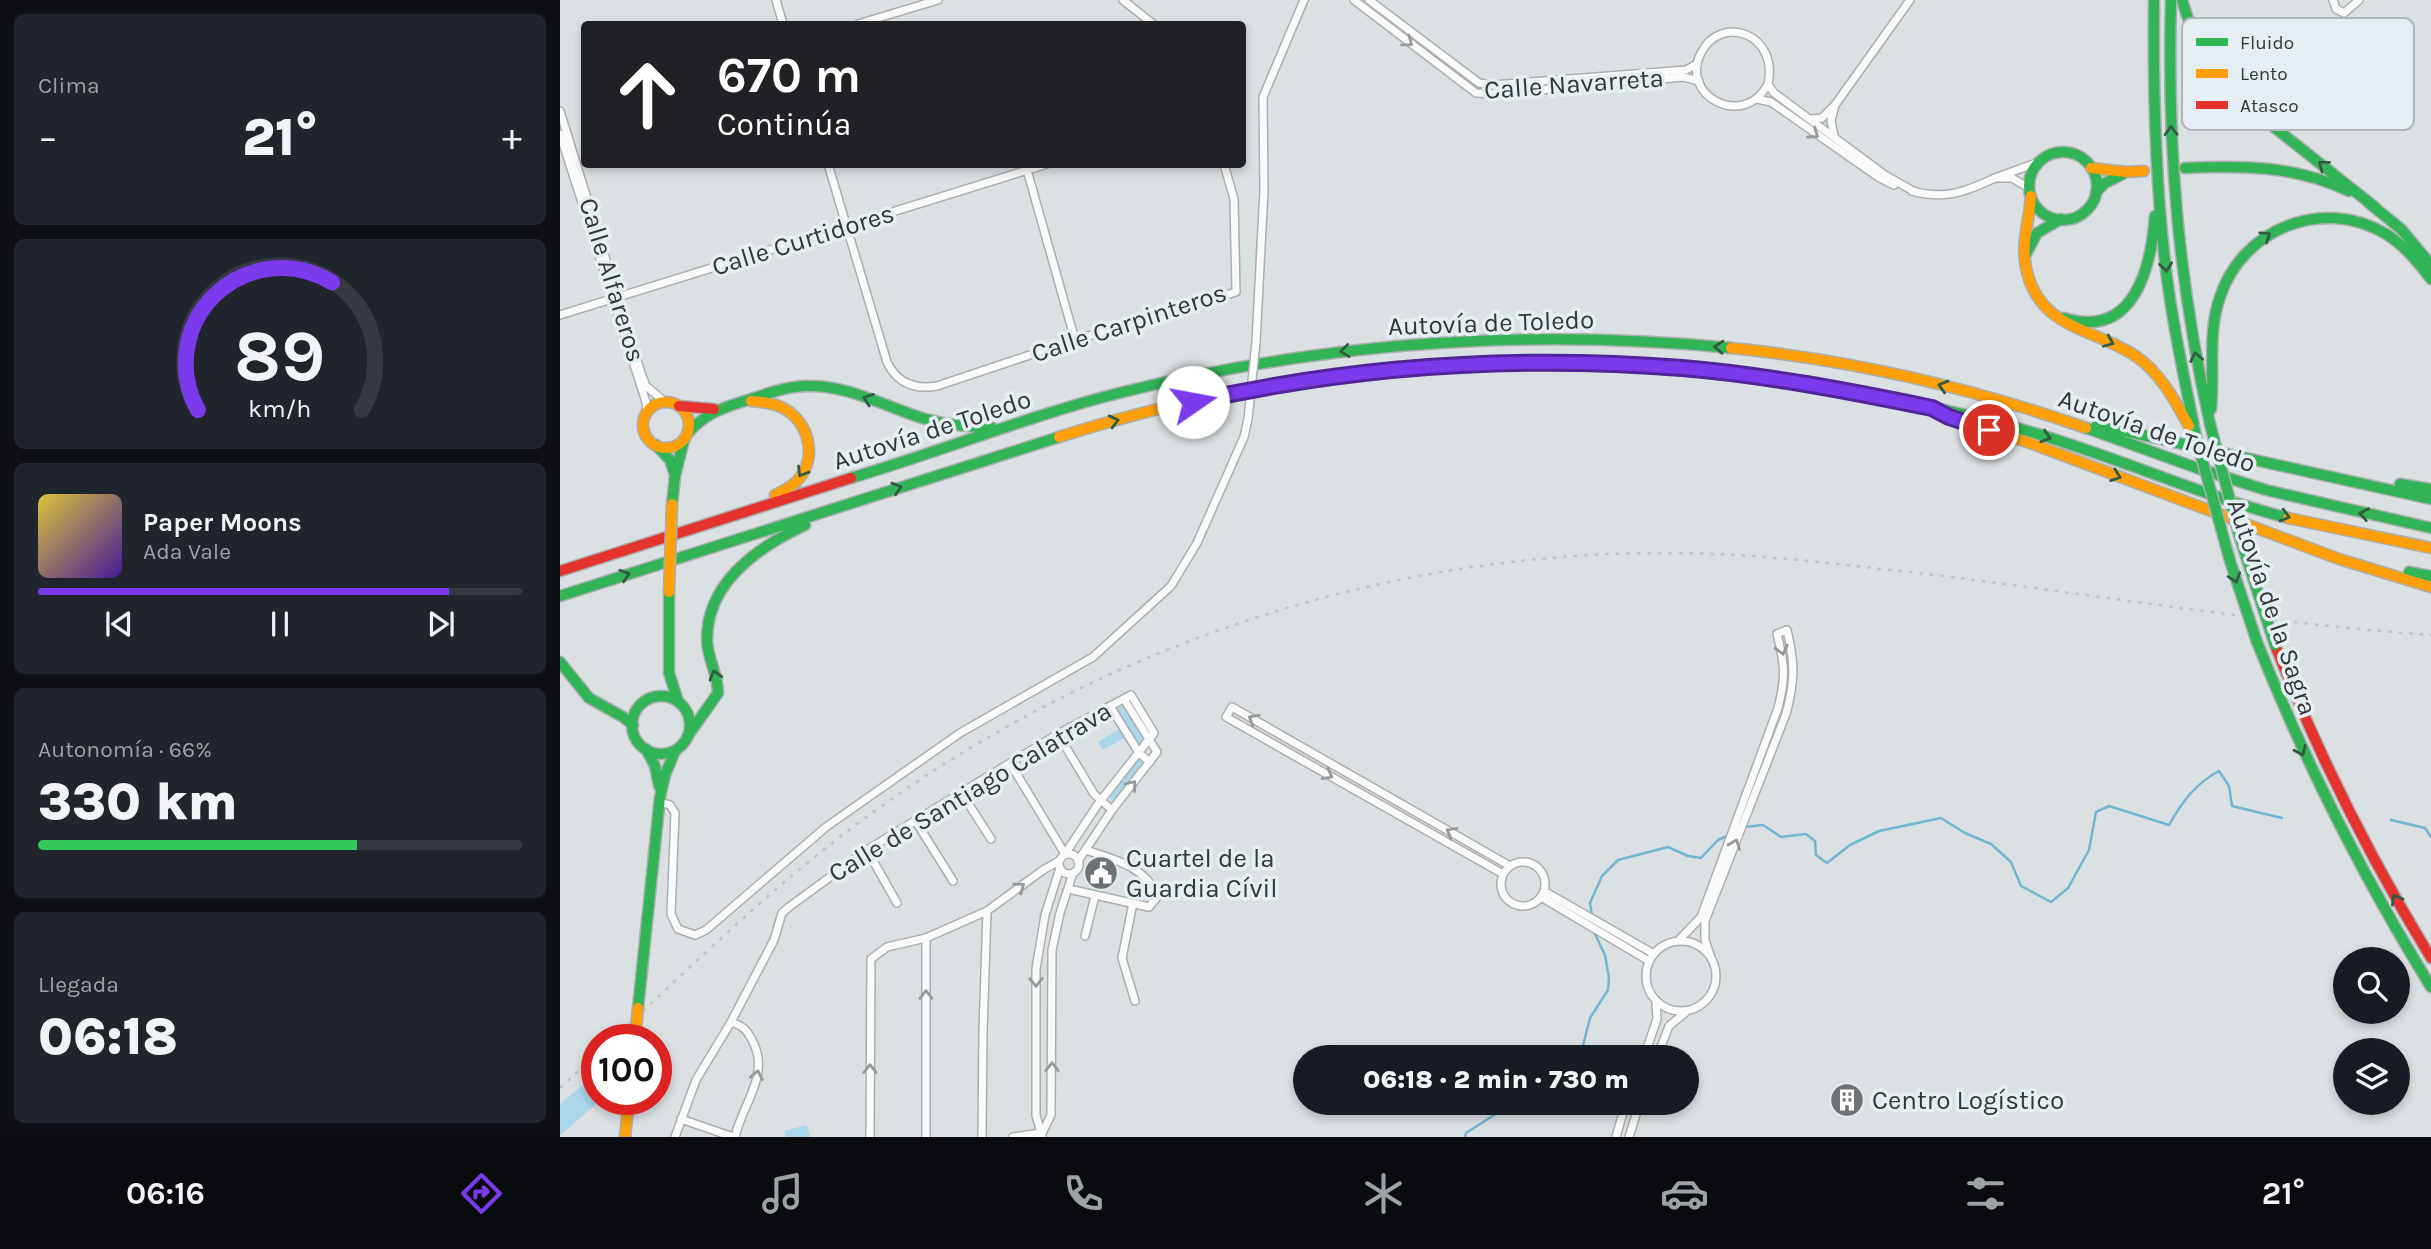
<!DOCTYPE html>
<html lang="es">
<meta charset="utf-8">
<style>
:root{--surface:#171b24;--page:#20242c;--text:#f1f3f6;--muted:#9ea1a6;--line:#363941;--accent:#7c3aed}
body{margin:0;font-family:Karla,sans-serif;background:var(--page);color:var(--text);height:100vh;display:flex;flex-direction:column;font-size:26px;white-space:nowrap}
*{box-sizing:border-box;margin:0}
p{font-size:23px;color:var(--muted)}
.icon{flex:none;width:38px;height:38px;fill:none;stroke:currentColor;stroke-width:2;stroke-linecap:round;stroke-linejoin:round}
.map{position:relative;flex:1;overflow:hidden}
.drawer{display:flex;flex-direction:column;gap:14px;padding:14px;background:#0d0f14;width:560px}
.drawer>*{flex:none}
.guide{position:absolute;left:21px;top:21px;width:665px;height:147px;border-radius:7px;box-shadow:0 4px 10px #0003;background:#202124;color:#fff;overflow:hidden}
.buttons{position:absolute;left:1773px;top:947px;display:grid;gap:14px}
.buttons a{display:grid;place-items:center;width:77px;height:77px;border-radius:50%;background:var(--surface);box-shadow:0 4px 10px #0003;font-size:35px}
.speed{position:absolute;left:21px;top:1024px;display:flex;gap:14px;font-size:35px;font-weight:700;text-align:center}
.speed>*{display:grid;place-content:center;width:91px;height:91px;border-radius:50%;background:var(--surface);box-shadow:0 4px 10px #0003;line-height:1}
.speed .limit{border:10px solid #d22;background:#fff;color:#111}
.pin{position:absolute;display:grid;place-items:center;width:60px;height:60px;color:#fff;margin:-30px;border:4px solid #fff;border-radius:50%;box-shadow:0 2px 7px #0007}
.me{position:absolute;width:77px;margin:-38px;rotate:78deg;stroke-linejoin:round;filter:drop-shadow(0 0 5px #0008)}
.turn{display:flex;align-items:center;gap:24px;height:147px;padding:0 21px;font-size:32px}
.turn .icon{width:91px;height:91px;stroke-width:2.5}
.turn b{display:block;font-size:49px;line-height:60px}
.big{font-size:52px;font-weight:800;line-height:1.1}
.drawer .card{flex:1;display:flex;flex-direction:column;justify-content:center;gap:10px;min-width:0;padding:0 24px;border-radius:10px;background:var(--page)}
.drawer .dial{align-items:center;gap:0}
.dial svg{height:182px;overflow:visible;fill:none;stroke:var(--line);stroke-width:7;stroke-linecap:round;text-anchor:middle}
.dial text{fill:var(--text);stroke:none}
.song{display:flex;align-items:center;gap:21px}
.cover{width:84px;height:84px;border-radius:10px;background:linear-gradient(135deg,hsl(50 70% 55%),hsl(260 70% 35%))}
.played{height:7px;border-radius:4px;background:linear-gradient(90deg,var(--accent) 85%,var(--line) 85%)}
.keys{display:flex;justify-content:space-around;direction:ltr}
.heat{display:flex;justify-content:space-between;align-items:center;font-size:38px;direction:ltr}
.charge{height:10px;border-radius:5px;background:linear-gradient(90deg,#34c759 66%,var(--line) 0)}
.trip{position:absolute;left:733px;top:1045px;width:406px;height:70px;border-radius:35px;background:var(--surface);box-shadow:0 4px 10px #0003;font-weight:800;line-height:70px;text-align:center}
.menu{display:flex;height:112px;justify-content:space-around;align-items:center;background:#090b0e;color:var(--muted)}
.menu .icon{width:49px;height:49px}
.menu .current{color:var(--accent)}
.menu b{font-size:32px;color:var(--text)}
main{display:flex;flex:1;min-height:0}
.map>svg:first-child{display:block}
</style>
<main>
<section class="drawer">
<div class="card"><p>Clima</p>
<div class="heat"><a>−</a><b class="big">21°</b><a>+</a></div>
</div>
<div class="card dial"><svg viewBox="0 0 100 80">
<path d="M14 69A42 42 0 1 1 86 69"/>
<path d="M14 69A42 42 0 0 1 73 13" stroke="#7c3aed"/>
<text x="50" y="56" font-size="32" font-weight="700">89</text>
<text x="50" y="72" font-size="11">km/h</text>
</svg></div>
<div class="card">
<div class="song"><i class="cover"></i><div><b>Paper Moons</b><p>Ada Vale</p></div></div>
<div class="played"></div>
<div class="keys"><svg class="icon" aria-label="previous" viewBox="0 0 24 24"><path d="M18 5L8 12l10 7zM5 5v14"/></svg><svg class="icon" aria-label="pause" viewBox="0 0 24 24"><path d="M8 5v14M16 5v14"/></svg><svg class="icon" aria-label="next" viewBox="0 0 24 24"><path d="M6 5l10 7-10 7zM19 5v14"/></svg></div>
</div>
<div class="card"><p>Autonomía · 66%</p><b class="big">330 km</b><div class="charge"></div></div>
<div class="card"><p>Llegada</p><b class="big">06:18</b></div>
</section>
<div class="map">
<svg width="1871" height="1137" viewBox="0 0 1871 1137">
<rect width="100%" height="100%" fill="#dbe0e2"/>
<g fill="#abd7ea">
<path d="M560 706 563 707 585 742 580 746 557 710Z"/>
<path d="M559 729 564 738 543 750 538 742Z"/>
<path d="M578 760H582L584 764 555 801H551L550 797Z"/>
<path d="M32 1077 37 1082V1099H42L0 1135V1104Z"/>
<path d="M247 1125 250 1137H226L224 1131Z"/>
</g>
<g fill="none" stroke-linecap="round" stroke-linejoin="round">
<g stroke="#71b6d2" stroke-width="2.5">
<path d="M1831 820 1865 828 1871 837"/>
<path d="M1184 827 1203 825 1221 837 1246 834 1255 841 1256 855 1267 863 1290 845 1319 831 1381 818 1405 833 1431 844 1451 862 1461 886 1491 902 1508 888 1529 850 1536 812 1549 806 1609 825C1622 802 1635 784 1659 771L1669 786 1672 806 1722 818"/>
<path d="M1020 1057 1030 1018 1048 990 1049 978 1045 955 1035 934 1030 903 1042 876 1058 860 1108 847 1128 856 1141 858 1158 840 1169 835"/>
<path d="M905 1137 906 1133 942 1110 970 1102"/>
</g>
<g stroke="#abafb0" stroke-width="10">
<g id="street">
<path d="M216 0 223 24"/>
<path d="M563 0 593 24"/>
<path d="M794 0 916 93 936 94 1123 77 1139 81"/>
<path d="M809 0 919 83 933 85 1126 70 1137 64"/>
<path d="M1773 0 1776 9 1784 13 1799 0"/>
<path d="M298 24 378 0"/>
<path d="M1208 84C1184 130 1119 96 1141 53 1161 13 1219 34 1208 84L1214 93 1325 175 1355 192"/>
<path d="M1197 99 1211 102 1318 177 1334 185"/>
<path d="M1275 105 1350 0"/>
<path d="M0 111 81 373 86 386 105 402"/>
<path d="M1252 119 1262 118 1275 105 1271 120 1274 136"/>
<path d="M0 134 86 402 87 413"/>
<path d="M268 164 327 362C337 383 354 390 377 386L515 340 676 292 674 199 664 164"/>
<path d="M467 170 515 340"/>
<path d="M1469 188 1452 178H1435L1479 162"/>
<path d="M1352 191C1385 200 1405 192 1435 178"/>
<path d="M0 315 487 164"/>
<path d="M696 342 704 190 703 97 744 0"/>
<path d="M550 706 579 753 590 762"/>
<path d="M498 734 534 794 552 810"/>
<path d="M401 792 431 839"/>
<path d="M100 802 110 805 115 813 111 914 118 929 135 935 146 930 266 827 400 733 533 657 611 586 637 543 684 437 688 419"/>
<path d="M355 820 393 881"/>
<path d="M307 850 337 903"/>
<circle cx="509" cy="864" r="10"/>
<path d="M518 861 552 810 597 752 564 699"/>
<circle cx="963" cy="884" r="22"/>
<path d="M943 874 666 717 672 707 950 866"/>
<path d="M513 890 589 907 598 896C583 865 555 860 526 850"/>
<path d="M984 891 1094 954"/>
<path d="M981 897 1089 961"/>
<path d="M573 903 562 958 575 1001"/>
<path d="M525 936 535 896"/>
<path d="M1119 940 1141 917 1218 708C1226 677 1225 665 1217 634L1227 630C1235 663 1235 681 1226 714L1145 921V940L1150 955"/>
<circle cx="1121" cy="976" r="35"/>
<path d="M171 1022C184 1026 188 1031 194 1044 209 1077 182 1105 175 1137"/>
<path d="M1084 1057 1097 1019 1096 1002"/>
<path d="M1097 1057 1109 1026 1126 1012"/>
<path d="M121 1119 173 1137"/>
<path d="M482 1133 491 1115 492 950 500 913 513 873"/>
<path d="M115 1137 136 1080 171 1022 214 940 222 913 229 907 307 850 498 734 571 695 594 733 538 804 505 854 450 763"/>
<path d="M310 1137 311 959 327 947 366 938 427 911 483 870 499 861"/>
<path d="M366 1137V938"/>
<path d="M422 1137 423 1031 427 911"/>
<path d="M453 1137 482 1133"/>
<path d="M482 1137 476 1115V969L485 915 500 868"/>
<path d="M1056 1137 1066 1102"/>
<path d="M1069 1137 1080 1102"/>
</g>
</g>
<g stroke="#abafb0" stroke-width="13">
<g id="fast">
<path d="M1594 0C1593 93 1595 186 1607 278 1614 333 1626 387 1637 441"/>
<path d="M1611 0C1607 149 1618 279 1650 424"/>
<path d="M1622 0C1633 39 1651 71 1680 100L1816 208"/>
<circle cx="1503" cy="186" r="34"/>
<path d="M1625 168C1683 165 1736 166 1789 191"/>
<path d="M1536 192 1545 183 1563 174"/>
<path d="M1809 203 1841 229 1871 265"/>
<path d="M1466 254 1477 233 1501 219"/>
<path d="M1504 318C1574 340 1591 268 1595 216"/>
<path d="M863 368C1068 357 1258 374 1457 428 1549 453 1635 494 1728 518"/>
<path d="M1651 409C1655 371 1647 334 1660 297 1682 229 1763 196 1826 234 1844 245 1858 262 1871 279"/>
<path d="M1537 425 1871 499"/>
<path d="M1526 428 1637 468 1706 490 1871 528"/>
<path d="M128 433C144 414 164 407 188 400 206 394 225 387 245 386 286 384 324 406 362 418 385 425 407 427 431 427"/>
<path d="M96 445 110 460 114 472"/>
<path d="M291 478C382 451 471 415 563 392 762 343 966 328 1171 348"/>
<path d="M1840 484 1871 489"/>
<path d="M112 504 115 476 124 440"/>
<path d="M1849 572 1871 576"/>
<path d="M109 592V673L118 701"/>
<path d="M0 596 499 437"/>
<path d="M1697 642C1745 762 1803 877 1871 987"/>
<path d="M0 662 29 698 63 717 73 725"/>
<circle cx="101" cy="725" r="29"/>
<path d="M129 734 158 693C158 674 147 658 147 639 147 582 198 547 245 525"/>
<path d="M86 749 95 766 99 786"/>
<path d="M78 1008 100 797 105 775 115 751"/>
</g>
</g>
<g stroke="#abafb0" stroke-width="13">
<g id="slow">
<path d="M1531 168 1566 172 1584 171"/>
<path d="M1471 196C1470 217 1462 239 1465 261 1474 329 1531 326 1577 357 1601 374 1615 401 1629 426"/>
<path d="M1171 348C1291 360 1412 388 1526 428"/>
<path d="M191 401C202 402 214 403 223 408 249 422 258 457 238 480 232 487 223 491 215 495"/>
<circle cx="106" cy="425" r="23"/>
<path d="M1411 424 1470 443 1779 559 1871 587"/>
<path d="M499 437C616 400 741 375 863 368"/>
<path d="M1728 518 1871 548"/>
<path d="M65 1137 69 1099"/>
</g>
</g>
<g stroke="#abafb0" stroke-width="13">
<g id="jam">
<path d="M119 406 154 409"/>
<path d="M0 571 291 478"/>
<path d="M1715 645C1758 754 1810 858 1871 958"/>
</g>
</g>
<use href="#street" stroke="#fafafb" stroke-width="7"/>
<use href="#fast" stroke="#30b455" stroke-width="10"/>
<use href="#slow" stroke="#ff9f0a" stroke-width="10"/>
<use href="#jam" stroke="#e5322d" stroke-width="10"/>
<g stroke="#c2c3c3" stroke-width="2.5" stroke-dasharray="3.5 7" stroke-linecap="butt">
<path d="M52 1040C136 962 219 880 312 813 556 636 854 542 1155 554 1211 556 1267 563 1322 569 1505 589 1687 622 1871 635"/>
<path d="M0 1088 37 1054"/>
</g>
<g stroke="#abafb0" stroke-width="10" stroke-linecap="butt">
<path id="street-bridge" d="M688 419 696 342"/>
</g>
<g stroke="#abafb0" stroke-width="13" stroke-linecap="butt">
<g id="fast-bridge">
<path d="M1650 424 1679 535 1715 645"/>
<path d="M1637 441 1670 561 1697 642"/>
</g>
</g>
<g stroke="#abafb0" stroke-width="13" stroke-linecap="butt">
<g id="slow-bridge">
<path d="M109 592 112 504"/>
<path d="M75 1039 78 1008"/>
</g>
</g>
<use href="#street-bridge" stroke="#fafafb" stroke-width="7"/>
<use href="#fast-bridge" stroke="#30b455" stroke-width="10"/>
<use href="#slow-bridge" stroke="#ff9f0a" stroke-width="10"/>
</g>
<defs><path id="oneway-chevron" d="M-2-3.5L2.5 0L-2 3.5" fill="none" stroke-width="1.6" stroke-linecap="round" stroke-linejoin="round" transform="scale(1.75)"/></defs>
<g stroke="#96989a">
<use href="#oneway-chevron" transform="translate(848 42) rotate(37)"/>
<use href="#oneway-chevron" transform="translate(1254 134) rotate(35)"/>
<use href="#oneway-chevron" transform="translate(1222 650) rotate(76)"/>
<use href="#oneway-chevron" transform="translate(693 719) rotate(-150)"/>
<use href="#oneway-chevron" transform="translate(768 775) rotate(29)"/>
<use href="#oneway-chevron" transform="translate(572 785) rotate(-52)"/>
<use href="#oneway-chevron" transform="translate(891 832) rotate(-150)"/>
<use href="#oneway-chevron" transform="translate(1175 844) rotate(-69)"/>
<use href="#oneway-chevron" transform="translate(460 887) rotate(-36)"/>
<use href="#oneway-chevron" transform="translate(476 982) rotate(89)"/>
<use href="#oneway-chevron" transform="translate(366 995) rotate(-90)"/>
<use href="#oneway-chevron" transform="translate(492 1067) rotate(-89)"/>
<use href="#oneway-chevron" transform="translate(310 1069) rotate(-90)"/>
<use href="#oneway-chevron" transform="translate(197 1075) rotate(-79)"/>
</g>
<g stroke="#325c41">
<use href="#oneway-chevron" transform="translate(1611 131) rotate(-92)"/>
<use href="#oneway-chevron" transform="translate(1763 165) rotate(-142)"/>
<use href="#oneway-chevron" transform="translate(1706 236) rotate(-34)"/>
<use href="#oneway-chevron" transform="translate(1606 267) rotate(83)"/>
<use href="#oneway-chevron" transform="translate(1549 342) rotate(23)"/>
<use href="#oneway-chevron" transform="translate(1159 347) rotate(-176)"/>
<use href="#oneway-chevron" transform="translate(785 351) rotate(173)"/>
<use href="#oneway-chevron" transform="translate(1636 357) rotate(-101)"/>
<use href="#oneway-chevron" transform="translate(1383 386) rotate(-164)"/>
<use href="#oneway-chevron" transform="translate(308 399) rotate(-160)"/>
<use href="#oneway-chevron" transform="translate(554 421) rotate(-14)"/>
<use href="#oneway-chevron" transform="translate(1486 437) rotate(18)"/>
<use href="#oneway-chevron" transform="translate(242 472) rotate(121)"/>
<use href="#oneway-chevron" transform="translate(1556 476) rotate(20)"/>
<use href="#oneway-chevron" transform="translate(337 488) rotate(-17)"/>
<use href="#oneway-chevron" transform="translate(1804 514) rotate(-169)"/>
<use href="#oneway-chevron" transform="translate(1725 516) rotate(15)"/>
<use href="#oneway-chevron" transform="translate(65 575) rotate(-18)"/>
<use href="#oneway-chevron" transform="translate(1675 578) rotate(72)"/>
<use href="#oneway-chevron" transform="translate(155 675) rotate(-106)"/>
<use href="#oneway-chevron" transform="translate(1741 751) rotate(66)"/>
<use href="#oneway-chevron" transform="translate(1836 899) rotate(-120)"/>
</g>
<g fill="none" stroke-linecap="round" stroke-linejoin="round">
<g stroke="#51269a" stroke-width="18">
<path id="route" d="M633 402C793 366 959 355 1122 368 1206 375 1289 391 1372 408L1389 417 1429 430"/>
</g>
<use href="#route" stroke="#7c3aed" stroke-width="12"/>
</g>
<defs>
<g id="civic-disc" transform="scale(1.75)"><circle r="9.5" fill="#6e7274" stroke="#e5eef2"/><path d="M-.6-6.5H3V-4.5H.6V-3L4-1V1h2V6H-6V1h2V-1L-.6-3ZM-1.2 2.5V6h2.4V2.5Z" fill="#fff"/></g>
<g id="building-disc" transform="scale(1.75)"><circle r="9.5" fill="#6e7274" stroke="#e5eef2"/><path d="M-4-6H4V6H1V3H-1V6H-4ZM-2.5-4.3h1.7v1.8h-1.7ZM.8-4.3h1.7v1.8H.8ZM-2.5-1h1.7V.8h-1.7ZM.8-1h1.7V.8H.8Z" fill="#fff"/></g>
</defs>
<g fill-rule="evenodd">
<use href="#civic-disc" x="541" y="873"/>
<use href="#building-disc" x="1287" y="1100"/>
</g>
<g text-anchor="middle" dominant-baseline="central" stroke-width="7" stroke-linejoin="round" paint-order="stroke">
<g font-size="26" fill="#333738" stroke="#e5eef2">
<text transform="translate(1014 84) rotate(-4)">Calle Navarreta</text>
<text transform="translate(243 240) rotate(-17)">Calle Curtidores</text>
<text transform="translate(52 280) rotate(73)">Calle Alfareros</text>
<text transform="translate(569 323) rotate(-18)">Calle Carpinteros</text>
<text transform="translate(931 323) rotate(-2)">Autovía de Toledo</text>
<text transform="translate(372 430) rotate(-18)">Autovía de Toledo</text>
<text transform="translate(1597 431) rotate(19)">Autovía de Toledo</text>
<text transform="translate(1712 607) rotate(71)">Autovía de la Sagra</text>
<text transform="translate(410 792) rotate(-31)">Calle de Santiago Calatrava</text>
</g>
<g font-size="26" fill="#333738" stroke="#e5eef2" text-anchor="start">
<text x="566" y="858">Cuartel de la<tspan x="566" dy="30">Guardia Cívil</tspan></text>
<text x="1312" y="1100">Centro Logístico</text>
</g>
</g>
<rect x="1622" y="18" width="232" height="112" rx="10" fill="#e5eef2" stroke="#b0b7ba" stroke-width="2"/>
<rect x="1636" y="38" width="32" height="8" fill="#30b455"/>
<rect x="1636" y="69" width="32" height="9" fill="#ff9f0a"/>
<rect x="1636" y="101" width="32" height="8" fill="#e5322d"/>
<g font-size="19" fill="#333738">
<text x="1680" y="49">Fluido</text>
<text x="1680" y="80">Lento</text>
<text x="1680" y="112">Atasco</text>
</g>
</svg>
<div class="buttons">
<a><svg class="icon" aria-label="search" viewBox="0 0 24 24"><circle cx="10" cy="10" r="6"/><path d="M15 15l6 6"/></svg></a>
<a><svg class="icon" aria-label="layers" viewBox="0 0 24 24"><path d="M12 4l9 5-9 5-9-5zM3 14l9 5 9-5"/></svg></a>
</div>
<div class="speed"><div class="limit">100</div></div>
<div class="pin" style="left:1429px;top:430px;background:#d93025"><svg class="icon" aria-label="arrive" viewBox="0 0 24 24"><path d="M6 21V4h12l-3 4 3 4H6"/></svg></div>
<svg class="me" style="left:633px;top:402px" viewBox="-20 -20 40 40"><circle r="19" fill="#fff"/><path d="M0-13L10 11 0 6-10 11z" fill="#7c3aed"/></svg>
<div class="trip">06:18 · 2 min · 730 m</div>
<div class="guide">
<div class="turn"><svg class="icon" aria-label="ahead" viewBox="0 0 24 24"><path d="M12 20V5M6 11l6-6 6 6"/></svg><div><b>670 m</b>Continúa</div></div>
</div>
</div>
</main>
<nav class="menu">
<b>06:16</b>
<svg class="icon current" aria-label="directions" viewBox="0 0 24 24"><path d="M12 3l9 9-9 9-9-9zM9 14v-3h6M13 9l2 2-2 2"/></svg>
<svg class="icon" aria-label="music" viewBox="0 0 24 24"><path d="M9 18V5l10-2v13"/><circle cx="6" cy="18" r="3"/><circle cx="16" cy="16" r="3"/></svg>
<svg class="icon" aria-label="phone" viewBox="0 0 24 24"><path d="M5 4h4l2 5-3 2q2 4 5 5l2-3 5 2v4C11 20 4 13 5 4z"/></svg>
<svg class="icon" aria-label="climate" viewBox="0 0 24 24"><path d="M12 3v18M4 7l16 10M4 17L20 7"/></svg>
<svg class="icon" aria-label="car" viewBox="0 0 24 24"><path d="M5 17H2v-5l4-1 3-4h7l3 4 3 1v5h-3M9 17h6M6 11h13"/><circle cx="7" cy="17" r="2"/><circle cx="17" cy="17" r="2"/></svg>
<svg class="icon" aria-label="filters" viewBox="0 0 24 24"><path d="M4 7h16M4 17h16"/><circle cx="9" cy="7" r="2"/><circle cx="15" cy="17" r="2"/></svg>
<b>21°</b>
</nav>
